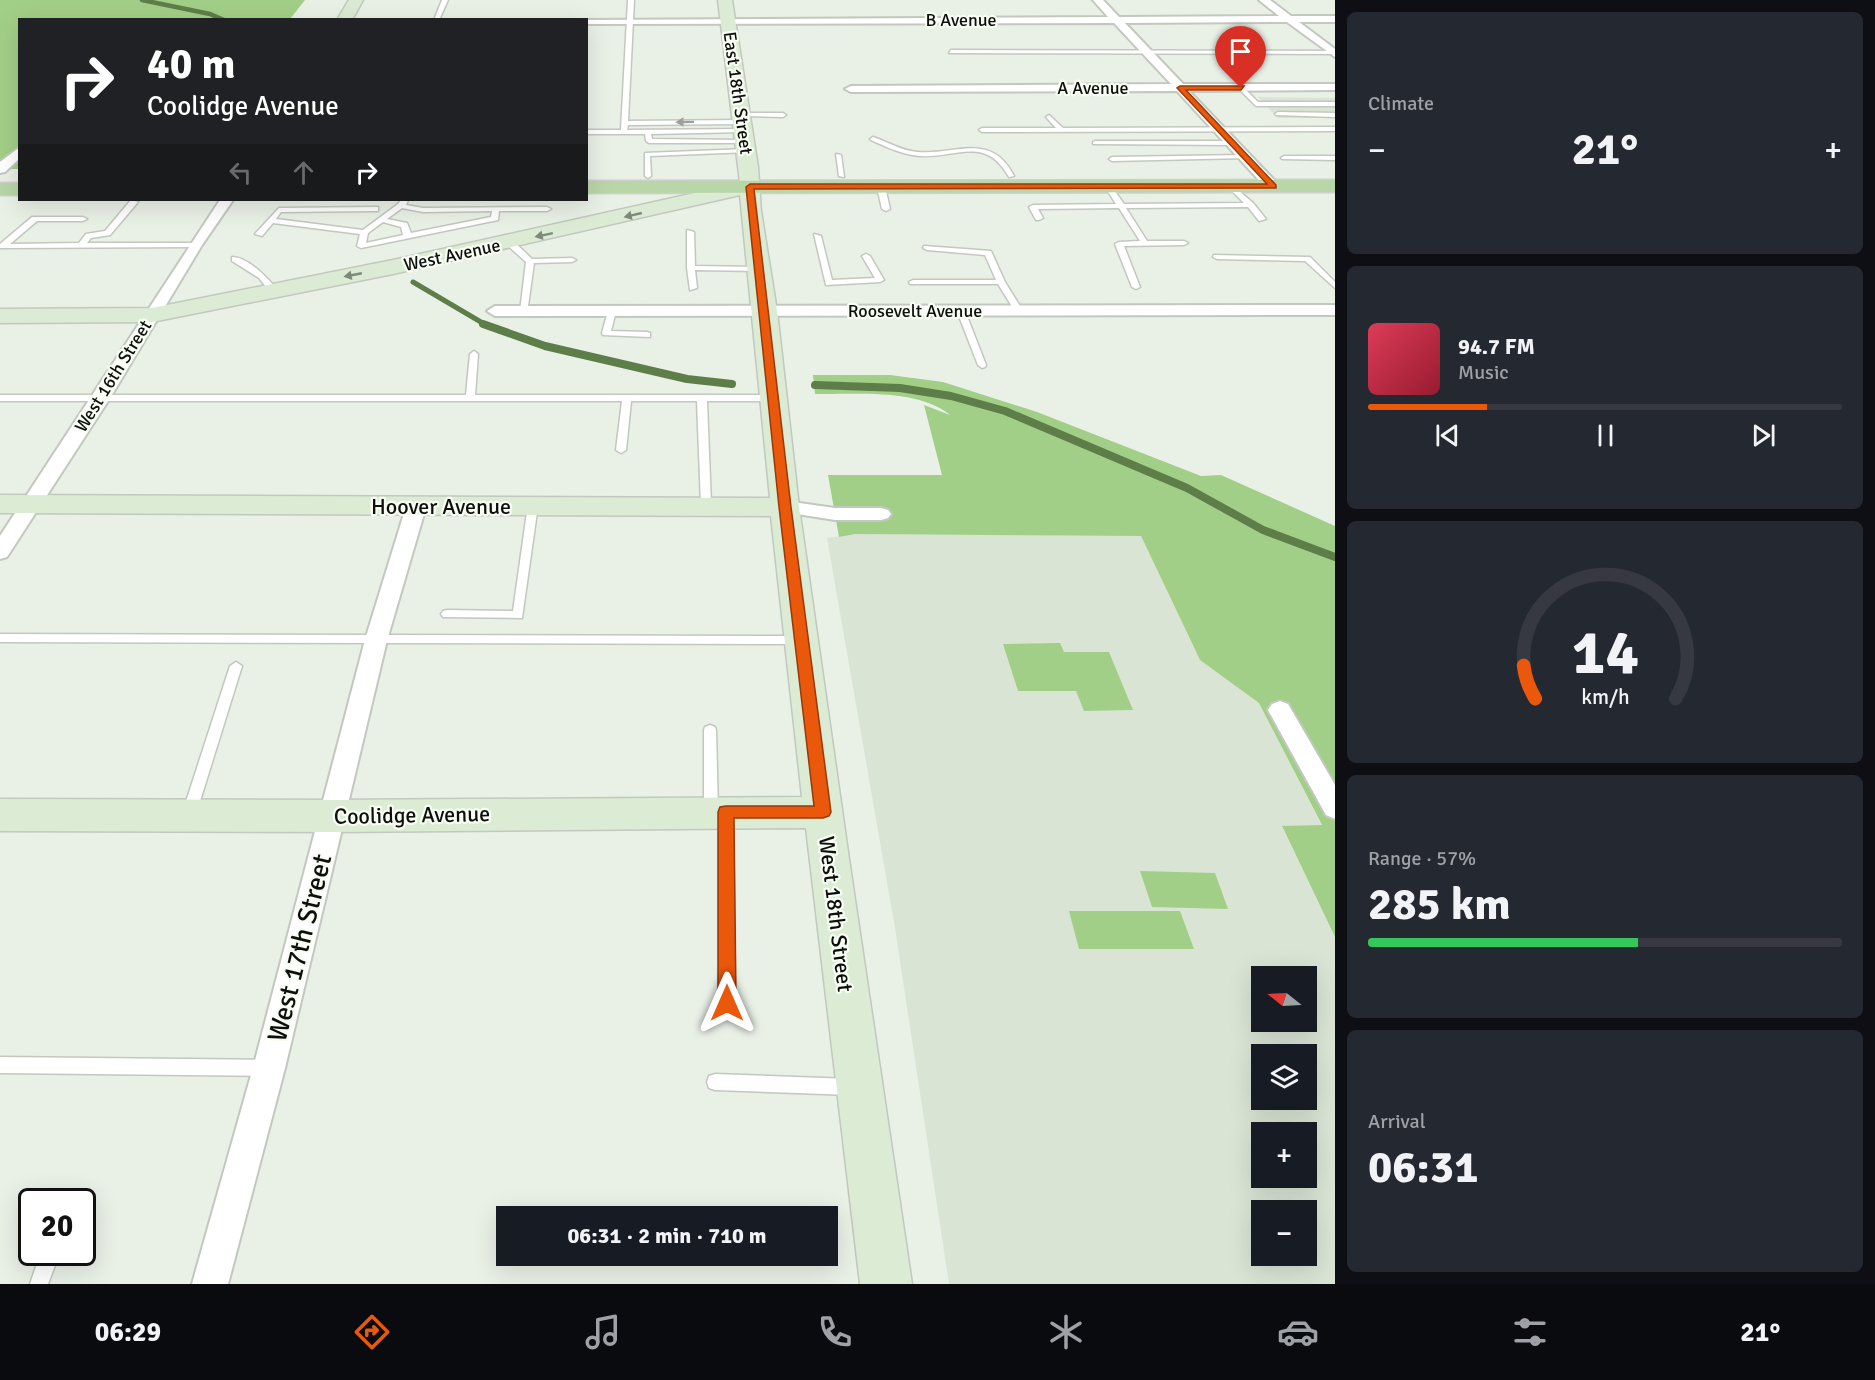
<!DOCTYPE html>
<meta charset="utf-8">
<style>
:root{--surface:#171b24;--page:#242831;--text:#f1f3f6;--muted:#9ea1a6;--line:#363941;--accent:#ea580c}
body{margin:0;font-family:Signika,sans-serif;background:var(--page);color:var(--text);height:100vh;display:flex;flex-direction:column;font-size:22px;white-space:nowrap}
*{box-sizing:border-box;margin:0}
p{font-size:20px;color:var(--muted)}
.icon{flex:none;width:33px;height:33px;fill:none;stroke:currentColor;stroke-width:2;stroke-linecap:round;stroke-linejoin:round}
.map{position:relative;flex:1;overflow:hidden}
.side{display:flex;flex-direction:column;gap:12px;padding:12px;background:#0d0f14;width:540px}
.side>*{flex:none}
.top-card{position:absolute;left:18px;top:18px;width:570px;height:183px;border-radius:0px;box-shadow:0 6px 24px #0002;background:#202124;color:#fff;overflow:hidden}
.needle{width:39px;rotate:288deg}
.controls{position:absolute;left:1251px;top:966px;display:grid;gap:12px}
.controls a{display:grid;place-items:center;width:66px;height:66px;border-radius:0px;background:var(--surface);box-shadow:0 6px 24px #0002;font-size:30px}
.speed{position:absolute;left:18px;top:1188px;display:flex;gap:12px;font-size:30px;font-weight:700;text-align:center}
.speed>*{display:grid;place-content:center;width:78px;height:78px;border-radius:50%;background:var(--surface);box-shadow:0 6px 24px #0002;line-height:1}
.speed .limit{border:3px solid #111;border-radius:9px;background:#fff;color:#111}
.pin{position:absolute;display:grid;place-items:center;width:51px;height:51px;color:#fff;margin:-62px -26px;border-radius:50% 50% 50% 0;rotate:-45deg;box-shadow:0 0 6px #0007}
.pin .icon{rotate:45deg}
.me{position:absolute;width:66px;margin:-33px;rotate:0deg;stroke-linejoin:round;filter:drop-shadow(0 0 4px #0008)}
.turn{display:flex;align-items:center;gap:21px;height:126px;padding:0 30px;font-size:27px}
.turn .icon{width:78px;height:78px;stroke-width:2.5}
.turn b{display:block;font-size:42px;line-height:51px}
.lanes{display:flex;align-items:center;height:57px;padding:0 30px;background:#0003;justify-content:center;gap:30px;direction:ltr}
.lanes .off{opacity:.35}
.big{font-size:45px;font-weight:800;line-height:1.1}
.side .tile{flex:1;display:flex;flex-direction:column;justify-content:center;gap:9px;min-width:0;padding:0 21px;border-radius:9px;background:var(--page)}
.side .dial{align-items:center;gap:0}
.dial svg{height:156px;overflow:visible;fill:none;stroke:var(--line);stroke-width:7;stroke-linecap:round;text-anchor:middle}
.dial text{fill:var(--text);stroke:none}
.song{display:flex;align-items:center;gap:18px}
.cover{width:72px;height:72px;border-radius:9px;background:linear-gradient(135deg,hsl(350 70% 55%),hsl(350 70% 35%))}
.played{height:6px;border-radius:3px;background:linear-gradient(90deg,var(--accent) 25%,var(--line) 25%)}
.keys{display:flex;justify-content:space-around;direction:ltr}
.heat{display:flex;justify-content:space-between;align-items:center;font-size:33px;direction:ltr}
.charge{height:9px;border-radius:4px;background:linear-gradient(90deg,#34c759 57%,var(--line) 0)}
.trip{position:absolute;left:496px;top:1206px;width:342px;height:60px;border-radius:0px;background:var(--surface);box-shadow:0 6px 24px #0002;font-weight:800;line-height:60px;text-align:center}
.tab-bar{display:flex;height:96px;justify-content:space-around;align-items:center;background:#090b0e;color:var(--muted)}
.tab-bar .icon{width:42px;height:42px}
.tab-bar .active{color:var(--accent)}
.tab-bar b{font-size:27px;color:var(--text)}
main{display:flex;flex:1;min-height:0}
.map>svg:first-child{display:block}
</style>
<main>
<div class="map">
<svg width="1335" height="1284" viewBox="0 0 1335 1284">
<rect width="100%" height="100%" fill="#e9f0e6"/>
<g fill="#d9e4d4" fill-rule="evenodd">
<path d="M1258 97 1335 98V118H1278Z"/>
<path d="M855 534 1141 536 1200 660 1259 702 1322 826 1282 827 1335 937V1284H949L895 928 827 538ZM1262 976H1306V1022H1262ZM1262 1054H1306V1100H1262ZM1262 1132H1306V1178H1262ZM1262 1210H1306V1256H1262Z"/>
</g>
<g fill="#a2cf87">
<path d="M0 0H305L290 19 20 20 19 169H0Z"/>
<path d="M813 375H890L943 382 1037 412 1201 476 1221 475 1335 526V937L1282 826 1322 825 1259 703 1200 660 1141 536 855 534 839 537 828 475H942L924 405 950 415C917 388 856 395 815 394Z"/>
<path d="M1060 643 1064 652H1109L1133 710 1084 711 1076 691H1018L1003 644Z"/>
<path d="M1140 871 1215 873 1228 909 1152 907Z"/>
<path d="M1069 911H1180L1194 949H1079Z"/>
</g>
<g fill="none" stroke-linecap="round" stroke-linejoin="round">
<path stroke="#5e7e49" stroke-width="4.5" d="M142 0 210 14 224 20"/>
<path stroke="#5e7e49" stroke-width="5" d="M413 282 486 325"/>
<g stroke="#5e7e49" stroke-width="8">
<path d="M483 324 545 346 687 379 732 384"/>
<path d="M815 385 900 388 951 396 1005 411 1187 488 1263 530 1335 557"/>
</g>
<g stroke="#c2c8bf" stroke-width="3">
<g id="lane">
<path d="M442 0H448L439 20H434Z"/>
<path d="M628 0H634L628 121 743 120 746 122 743 124 628 125 627 130 744 129 747 131 746 132 651 134 652 139 746 140 749 142 748 143H649L646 141 645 134H586V130H621Z"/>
<path d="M951 50 1333 51 1335 54 949 53Z"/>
<path d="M1239 87H1243L1258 102H1335V106H1256L1239 89Z"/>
<path d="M1278 112 1335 113V117L1276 115 1275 114Z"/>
<path d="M742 113H783L786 115 783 117 740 116V114Z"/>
<path d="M1049 115 1063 128 1335 127V131L982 132 979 130 982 128H1056L1046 117Z"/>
<path d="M873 137C888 142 902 151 918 152 956 155 991 131 1014 176L1009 177C985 135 958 158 920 156 903 155 887 147 871 140L870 139Z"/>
<path d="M1095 141H1233L1236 143 1233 145 1093 144V142Z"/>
<path d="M747 149 750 151 749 152 650 156 651 176 648 178 645 176V153Z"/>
<path d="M836 154 841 155 844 177 839 176Z"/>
<path d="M1245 155 1247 156V158L1112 161 1109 159 1112 157Z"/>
<path d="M1284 156H1335V160L1282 159 1281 158Z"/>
<path d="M881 185 885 187 890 209 886 211 882 209 877 187Z"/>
<path d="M1109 185 1111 186 1124 204 1244 203 1228 187 1232 185 1253 203 1266 219 1259 221 1248 207 1126 208 1147 241H1184L1188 243 1184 245 1124 246 1140 287 1136 289 1132 287 1115 244 1119 242 1140 241 1119 208 1038 209 1043 218 1039 220H1036L1029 207 1033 205 1116 204 1105 187Z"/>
<path d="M131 200 138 202 110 235 91 238 87 243H195L199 245 195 247 0 248V244L32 217H83L87 219 83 221H37L10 244 79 243 86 234 105 231Z"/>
<path d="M401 200H408L406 205 423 208 547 207 551 209 547 211H499L498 220 361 248 357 246 360 234 273 223 262 236 255 234 279 208 378 207V211H375L281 212 276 219 363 230 398 204ZM402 208 423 212 492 211 491 217 411 233 407 223 387 219ZM383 222 401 227 403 235 366 243 368 233Z"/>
<path d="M687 230 694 232 695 266 759 267 763 269 759 271 695 270 697 288 690 290 687 268Z"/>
<path d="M814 234 821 236 832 280 875 278 862 256 866 254 870 256 884 280 880 282 826 285Z"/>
<path d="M506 240H512L532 259 572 258 576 260 572 262 534 263 527 313 520 311 526 262 506 244Z"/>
<path d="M924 246 991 251 1005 282 1023 311 1016 313 998 284H910L909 282 913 280H996L985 255 927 250 923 248Z"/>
<path d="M1214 255 1310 257 1335 282V288L1305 261 1217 259 1213 257Z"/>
<path d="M232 257C248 257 269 279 278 291L277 293H271L259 278 232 261Z"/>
<path d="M612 308 616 311 611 331 647 332 650 333V337L603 335 602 333 608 311Z"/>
<path d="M958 309 965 311 986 365 985 367 982 368 978 365 957 311Z"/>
<path d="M474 351 478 354 475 395H775L780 398 775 401H707L711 505 706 508 701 505 697 401H631L626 450 621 453 616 450 622 401H0V395H466L470 354Z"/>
<path d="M533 502 538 505 522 618 443 617 441 614 443 611 447 610 513 611 528 505Z"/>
<path d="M0 634 800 636 806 640 800 644 0 642Z"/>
<path d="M236 662 242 666 196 814 194 818 189 820 184 818 182 814 230 666Z"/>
<path d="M710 725 715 727 716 730 718 812 716 816 711 818 706 816 704 812V730L705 727Z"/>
<path d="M726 807 731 809 733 813 735 1003 733 1008 727 1010 721 1008 719 1003V813L721 809Z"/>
<path d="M0 1057 268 1060 274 1062 276 1068 274 1074 268 1076 0 1073Z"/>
<path d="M715 1074 851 1079 857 1081 859 1087 857 1093 851 1095 715 1090 709 1088 707 1082 709 1076Z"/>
<path d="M41 1252H60L48 1284H30Z"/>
</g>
</g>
<g stroke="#c2c8bf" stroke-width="4">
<g id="street">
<path d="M1093 0H1103L1119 17 1279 16 1259 0H1270L1291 16H1335V22H1299L1335 49V57L1287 22 1125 23 1183 84H1335V90L1189 91 1278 184 1280 187 1278 190H1268L1177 91 851 92 845 89 851 86 1171 84 1114 23 586 24V20H582L1108 17Z"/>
<path d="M20 147V158L5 172 0 173V162Z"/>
<path d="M220 200H233L202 245 110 398 7 557 0 559V536Z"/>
<path d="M1335 305V315L495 316 487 311 495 306Z"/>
<path d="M416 501 423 503 426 507 387 640 285 1068 228 1284H192L253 1068 365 640 406 507 409 503Z"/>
<path d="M785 501 835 508H881L888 510 891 514 888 518 881 520H835L778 511 775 507 778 503Z"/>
<path d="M1280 701 1288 704 1335 785V819L1326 815 1268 710 1272 704Z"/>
</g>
</g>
<g stroke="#c2c8bf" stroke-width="3">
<g id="secondary">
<path d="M349 0H363L352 20H337Z"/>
<path d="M718 0H732L758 167 761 211 777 311 799 507 849 859 912 1284H860L806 828 333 832 0 831V799L333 800 802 797 771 516 0 513V495L770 498 740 195 393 274 152 322 0 323V309L152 308 393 260 740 183Z"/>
</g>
</g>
<g stroke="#cfcfce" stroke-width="3">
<g id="primary">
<path d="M1335 180V192L586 193V181Z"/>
<rect x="0" y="183" width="20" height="12"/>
</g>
</g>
<use href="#lane" fill="#fff" fill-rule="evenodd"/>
<use href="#street" fill="#fff" fill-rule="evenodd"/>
<use href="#secondary" fill="#dcebd4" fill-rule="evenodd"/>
<use href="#primary" fill="#b9d6a8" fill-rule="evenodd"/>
</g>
<defs><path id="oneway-solid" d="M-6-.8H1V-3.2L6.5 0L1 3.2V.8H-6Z" transform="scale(1.5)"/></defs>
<use fill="#9e9f9e" href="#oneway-solid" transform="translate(685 122) rotate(179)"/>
<g fill="#7f887a">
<use href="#oneway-solid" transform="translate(633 215) rotate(167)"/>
<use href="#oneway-solid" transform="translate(544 235) rotate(168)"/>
<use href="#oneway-solid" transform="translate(353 275) rotate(169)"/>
</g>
<path fill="#ea580c" stroke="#983908" stroke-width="1.5" d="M1244 86 1241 90H1186L1276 185V188L754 189 791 507 831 812 829 816 823 818H734L736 1003 734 1009 727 1012 721 1009 718 1003V812L720 807 726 806H814L779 507 746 187 750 184H1267L1177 88 1180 86Z"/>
<g text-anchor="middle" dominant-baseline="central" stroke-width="4.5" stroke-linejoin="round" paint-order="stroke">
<g font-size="18" fill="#0d0f0c" stroke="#f7fdf3">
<text x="961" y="20">B Avenue</text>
<text x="1093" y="88">A Avenue</text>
<text transform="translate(738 93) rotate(82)">East 18th Street</text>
<text transform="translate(452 255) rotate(-12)">West Avenue</text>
<text x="915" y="311">Roosevelt Avenue</text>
<text transform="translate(113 376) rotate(-58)">West 16th Street</text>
</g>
<g font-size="22" fill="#0d0f0c" stroke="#f7fdf3">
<text x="441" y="506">Hoover Avenue</text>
<text transform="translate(412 815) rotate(-1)">Coolidge Avenue</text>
<text transform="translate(836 914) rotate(83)">West 18th Street</text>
</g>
<g font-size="27" fill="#0d0f0c" stroke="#f7fdf3">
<text transform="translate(300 948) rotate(-76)">West 17th Street</text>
</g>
</g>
</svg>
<div class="controls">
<a><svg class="needle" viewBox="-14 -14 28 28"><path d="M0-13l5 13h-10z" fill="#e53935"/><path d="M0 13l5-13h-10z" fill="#9ea1a6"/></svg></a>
<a><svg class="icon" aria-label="layers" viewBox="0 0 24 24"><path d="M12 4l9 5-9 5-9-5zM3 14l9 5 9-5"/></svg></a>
<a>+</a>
<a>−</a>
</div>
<div class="speed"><div class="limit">20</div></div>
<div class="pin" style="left:1241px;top:88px;background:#d93025"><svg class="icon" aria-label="arrive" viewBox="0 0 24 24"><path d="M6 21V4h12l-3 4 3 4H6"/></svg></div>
<svg class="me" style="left:727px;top:1003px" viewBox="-20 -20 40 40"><path d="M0-17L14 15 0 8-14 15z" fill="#ea580c" stroke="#fff" stroke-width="4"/></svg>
<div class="trip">06:31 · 2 min · 710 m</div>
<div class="top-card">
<div class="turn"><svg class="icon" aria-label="right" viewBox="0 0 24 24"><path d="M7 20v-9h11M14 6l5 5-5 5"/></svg><div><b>40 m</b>Coolidge Avenue</div></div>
<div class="lanes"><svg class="icon off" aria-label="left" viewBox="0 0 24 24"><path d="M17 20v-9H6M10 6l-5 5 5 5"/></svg><svg class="icon off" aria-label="ahead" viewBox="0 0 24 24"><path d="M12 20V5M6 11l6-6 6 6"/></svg><svg class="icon" aria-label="right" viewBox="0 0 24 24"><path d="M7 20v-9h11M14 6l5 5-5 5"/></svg></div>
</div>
</div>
<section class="side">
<div class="tile"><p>Climate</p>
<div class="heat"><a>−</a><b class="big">21°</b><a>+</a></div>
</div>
<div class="tile">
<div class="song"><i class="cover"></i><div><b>94.7 FM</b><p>Music</p></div></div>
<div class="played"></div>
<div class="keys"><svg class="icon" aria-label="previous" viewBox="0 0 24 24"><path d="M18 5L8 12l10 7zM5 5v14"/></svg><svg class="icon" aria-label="pause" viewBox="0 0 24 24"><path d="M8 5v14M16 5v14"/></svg><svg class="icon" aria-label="next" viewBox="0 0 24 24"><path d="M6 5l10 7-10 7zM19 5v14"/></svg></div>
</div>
<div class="tile dial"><svg viewBox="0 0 100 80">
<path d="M14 69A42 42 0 1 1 86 69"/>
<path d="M14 69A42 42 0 0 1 8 52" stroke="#ea580c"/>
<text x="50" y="56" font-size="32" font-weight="700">14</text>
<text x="50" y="72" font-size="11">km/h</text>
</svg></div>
<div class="tile"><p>Range · 57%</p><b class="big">285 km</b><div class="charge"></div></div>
<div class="tile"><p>Arrival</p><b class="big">06:31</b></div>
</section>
</main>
<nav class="tab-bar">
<b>06:29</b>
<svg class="icon active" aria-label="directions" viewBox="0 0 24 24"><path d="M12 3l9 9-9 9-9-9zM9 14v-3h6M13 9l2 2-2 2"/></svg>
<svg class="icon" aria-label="music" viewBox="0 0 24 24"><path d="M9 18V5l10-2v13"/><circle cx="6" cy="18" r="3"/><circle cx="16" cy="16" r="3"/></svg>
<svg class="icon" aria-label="phone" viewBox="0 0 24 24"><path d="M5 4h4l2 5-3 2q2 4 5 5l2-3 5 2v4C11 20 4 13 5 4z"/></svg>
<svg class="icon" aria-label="climate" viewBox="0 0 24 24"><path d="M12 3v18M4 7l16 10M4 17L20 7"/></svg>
<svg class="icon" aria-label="car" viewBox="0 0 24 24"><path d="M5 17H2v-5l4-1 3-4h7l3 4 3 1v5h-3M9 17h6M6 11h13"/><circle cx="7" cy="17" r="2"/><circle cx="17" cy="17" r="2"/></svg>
<svg class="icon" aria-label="filters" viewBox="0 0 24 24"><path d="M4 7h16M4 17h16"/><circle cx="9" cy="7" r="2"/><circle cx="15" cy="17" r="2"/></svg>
<b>21°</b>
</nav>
